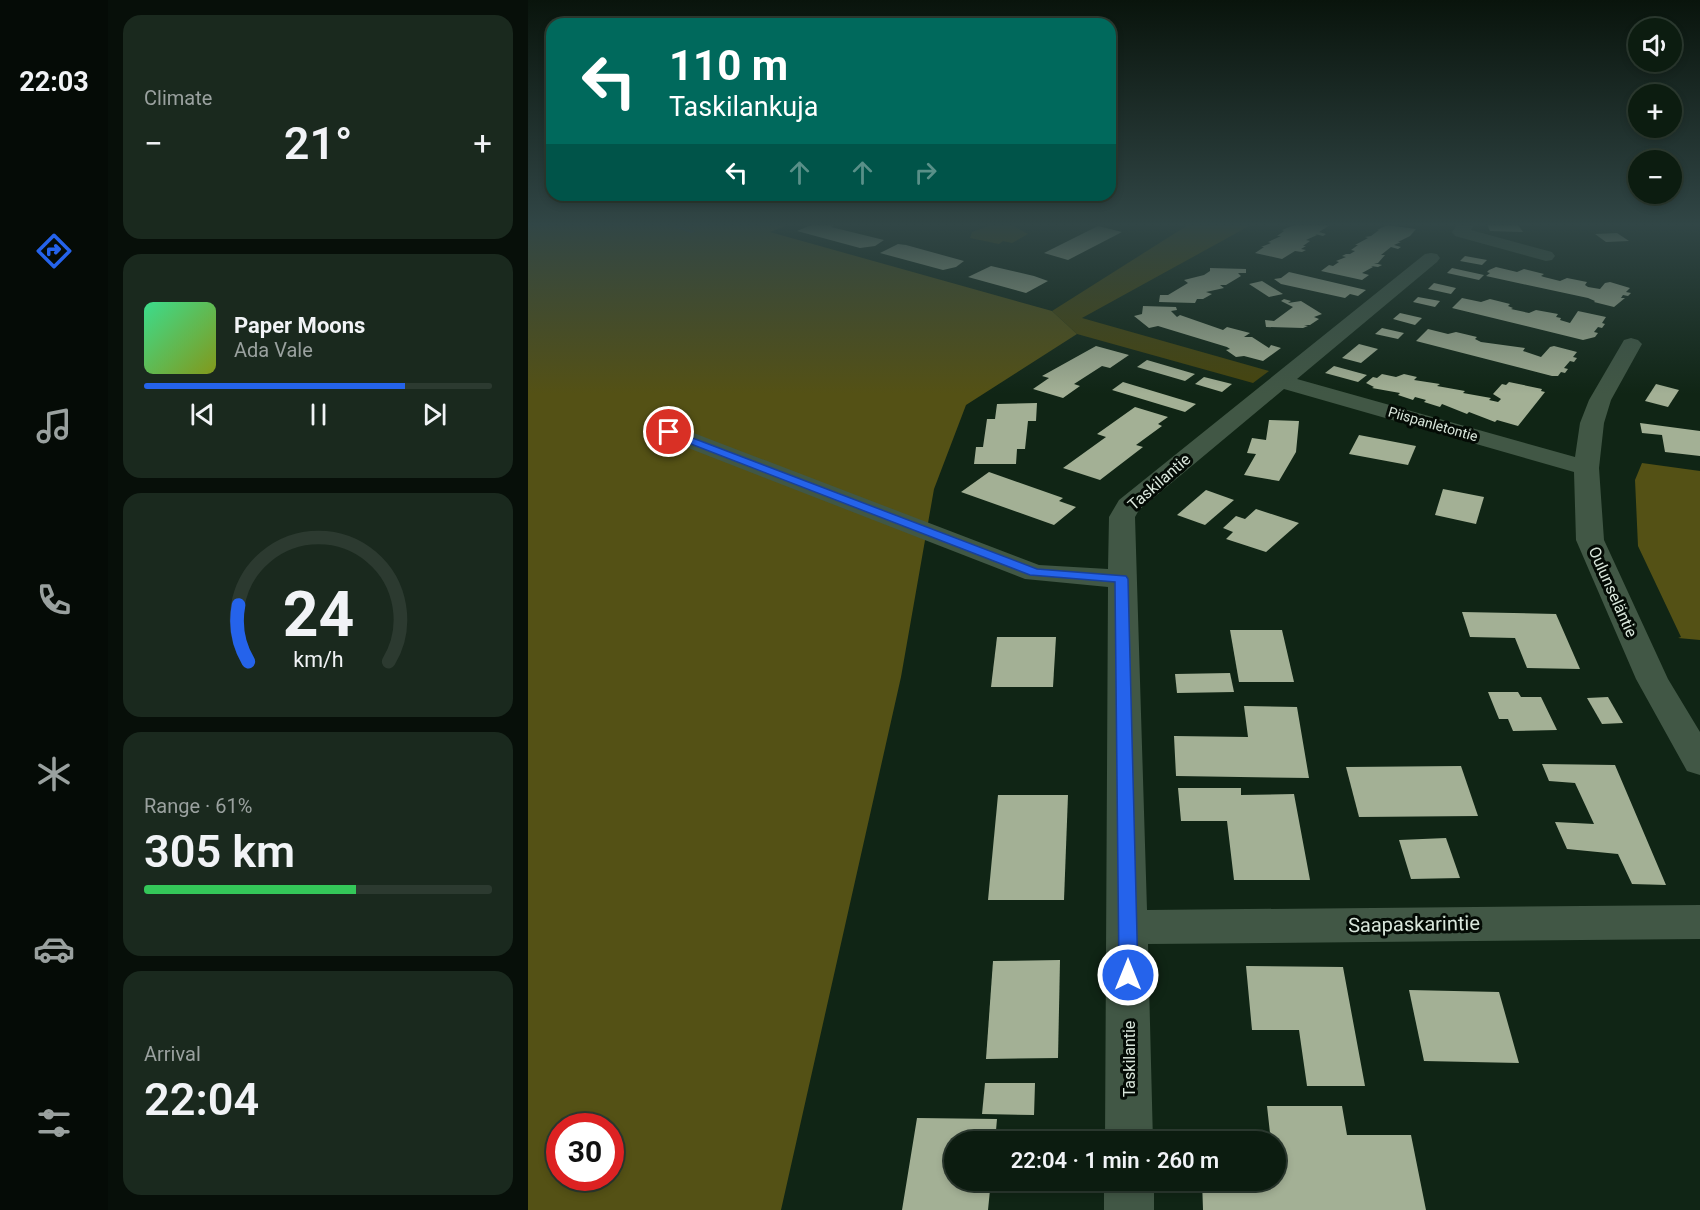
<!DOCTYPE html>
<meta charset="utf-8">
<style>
:root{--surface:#0c1c10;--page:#1a291e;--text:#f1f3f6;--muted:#9aa19f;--line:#2c3a30;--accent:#2563eb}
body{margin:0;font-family:Roboto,sans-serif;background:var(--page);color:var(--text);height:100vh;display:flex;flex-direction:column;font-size:22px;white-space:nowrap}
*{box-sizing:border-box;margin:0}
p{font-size:20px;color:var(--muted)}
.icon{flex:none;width:33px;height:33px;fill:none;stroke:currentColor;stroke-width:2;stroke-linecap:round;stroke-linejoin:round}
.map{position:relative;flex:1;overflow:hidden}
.side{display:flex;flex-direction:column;gap:15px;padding:15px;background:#070f09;width:420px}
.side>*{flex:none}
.banner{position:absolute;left:18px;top:18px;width:570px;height:183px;border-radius:18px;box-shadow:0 3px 9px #0003,0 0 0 2px var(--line);background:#00695c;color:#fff;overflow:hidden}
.buttons{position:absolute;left:1100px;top:18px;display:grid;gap:12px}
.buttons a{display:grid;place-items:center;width:54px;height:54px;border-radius:50%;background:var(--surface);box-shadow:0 3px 9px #0003,0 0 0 2px var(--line);font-size:30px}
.speed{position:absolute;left:18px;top:1113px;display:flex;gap:12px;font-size:30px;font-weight:700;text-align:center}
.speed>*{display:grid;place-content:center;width:78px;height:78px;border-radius:50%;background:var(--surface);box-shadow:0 3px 9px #0003,0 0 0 2px var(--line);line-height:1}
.speed .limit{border:9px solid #d22;background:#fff;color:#111}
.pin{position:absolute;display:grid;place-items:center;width:51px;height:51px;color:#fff;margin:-26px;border:3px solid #fff;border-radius:50%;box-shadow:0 2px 6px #0007}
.me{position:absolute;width:66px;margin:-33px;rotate:0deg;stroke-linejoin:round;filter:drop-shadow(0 0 4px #0008)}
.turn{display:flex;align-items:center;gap:21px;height:126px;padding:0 24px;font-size:27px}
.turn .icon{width:78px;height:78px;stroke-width:2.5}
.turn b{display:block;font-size:42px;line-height:51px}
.lanes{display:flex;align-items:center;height:57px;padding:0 24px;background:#0003;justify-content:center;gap:30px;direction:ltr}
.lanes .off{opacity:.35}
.big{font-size:45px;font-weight:600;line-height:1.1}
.side .tile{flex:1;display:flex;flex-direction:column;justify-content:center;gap:9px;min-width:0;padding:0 21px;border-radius:18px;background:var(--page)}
.side .dial{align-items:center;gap:0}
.dial svg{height:156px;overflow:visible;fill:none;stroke:var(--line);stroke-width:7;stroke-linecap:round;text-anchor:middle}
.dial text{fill:var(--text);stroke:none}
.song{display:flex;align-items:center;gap:18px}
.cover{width:72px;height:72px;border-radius:9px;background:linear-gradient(135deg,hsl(150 70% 55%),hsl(70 70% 35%))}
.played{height:6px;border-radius:3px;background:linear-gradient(90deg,var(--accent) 75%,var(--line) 75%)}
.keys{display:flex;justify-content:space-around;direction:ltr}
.heat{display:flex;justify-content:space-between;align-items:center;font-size:33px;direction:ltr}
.charge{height:9px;border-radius:4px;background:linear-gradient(90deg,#34c759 61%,var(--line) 0)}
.trip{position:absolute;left:416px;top:1131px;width:342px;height:60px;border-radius:30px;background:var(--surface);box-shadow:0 3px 9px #0003,0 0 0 2px var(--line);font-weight:600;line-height:60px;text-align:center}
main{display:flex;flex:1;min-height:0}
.dock{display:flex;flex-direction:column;width:108px;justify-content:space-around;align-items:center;background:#050b06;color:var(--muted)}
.dock .icon{width:42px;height:42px}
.dock .on{color:var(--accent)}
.dock b{font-size:27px;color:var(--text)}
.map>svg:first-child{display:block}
</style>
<main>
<nav class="dock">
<b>22:03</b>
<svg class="icon on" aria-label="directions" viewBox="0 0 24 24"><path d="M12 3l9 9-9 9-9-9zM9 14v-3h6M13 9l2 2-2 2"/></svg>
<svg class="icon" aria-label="music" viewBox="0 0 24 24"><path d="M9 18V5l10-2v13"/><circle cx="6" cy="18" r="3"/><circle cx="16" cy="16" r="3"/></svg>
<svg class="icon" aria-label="phone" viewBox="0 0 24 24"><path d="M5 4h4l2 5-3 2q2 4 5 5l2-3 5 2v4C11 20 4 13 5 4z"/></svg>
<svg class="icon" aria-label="climate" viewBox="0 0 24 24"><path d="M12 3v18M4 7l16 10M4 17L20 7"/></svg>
<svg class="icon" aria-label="car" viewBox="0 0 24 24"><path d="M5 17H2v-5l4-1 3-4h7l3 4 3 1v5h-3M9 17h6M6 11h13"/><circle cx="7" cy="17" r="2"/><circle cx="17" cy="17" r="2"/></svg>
<svg class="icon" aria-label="filters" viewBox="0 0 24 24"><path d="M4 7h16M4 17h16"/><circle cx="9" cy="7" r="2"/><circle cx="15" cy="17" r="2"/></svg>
</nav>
<section class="side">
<div class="tile"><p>Climate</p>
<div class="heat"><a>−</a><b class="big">21°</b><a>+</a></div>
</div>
<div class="tile">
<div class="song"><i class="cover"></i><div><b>Paper Moons</b><p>Ada Vale</p></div></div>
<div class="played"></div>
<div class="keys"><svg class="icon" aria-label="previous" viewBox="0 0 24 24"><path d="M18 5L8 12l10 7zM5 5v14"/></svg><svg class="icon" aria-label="pause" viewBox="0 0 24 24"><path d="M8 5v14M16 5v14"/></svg><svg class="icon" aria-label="next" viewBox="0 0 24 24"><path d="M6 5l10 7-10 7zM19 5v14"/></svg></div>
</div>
<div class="tile dial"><svg viewBox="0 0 100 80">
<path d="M14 69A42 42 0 1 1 86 69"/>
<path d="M14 69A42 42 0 0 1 9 40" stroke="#2563eb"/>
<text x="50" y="56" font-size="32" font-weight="700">24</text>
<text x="50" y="72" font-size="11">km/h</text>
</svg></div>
<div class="tile"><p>Range · 61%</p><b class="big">305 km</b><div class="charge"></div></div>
<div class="tile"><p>Arrival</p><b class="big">22:04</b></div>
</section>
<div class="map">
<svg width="1172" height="1210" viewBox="0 0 1172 1210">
<rect width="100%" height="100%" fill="#102515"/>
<g fill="#47450d">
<path d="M463 225H484L500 234 484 243 475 241 471 244 442 238 444 232Z"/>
<path d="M660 225H723L554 318 741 371 725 383 549 334 524 311Z"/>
</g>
<g fill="#545115" fill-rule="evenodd">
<path d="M0 225H260L242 232 524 311 549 334 438 405 406 489 373 677 253 1210H0ZM32 1126H82V1178H32Z"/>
<path d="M1114 463 1172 471V640L1150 638 1153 637 1110 546 1107 480Z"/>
</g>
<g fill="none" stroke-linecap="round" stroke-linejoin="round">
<path fill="#424c49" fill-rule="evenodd" d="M138 225H147L167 231 164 233Z"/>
</g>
<g fill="#a3b095">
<path d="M283 225H307L303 227 356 240 347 246 332 248 269 231Z"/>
<path d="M766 225H802L791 232 798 234 795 236 787 234 789 235 778 240 782 241 775 246H778L773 249 778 250 774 252 767 251 754 259 727 253 736 247H733L743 243 740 242 753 236H749L756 231 754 230Z"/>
<path d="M859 225 888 229 882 236 870 242H873L866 245 873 247 870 249 863 247 853 255H857L850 263H846L854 265 850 267 843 266 845 267 834 273 841 275 834 280 793 271 801 265 805 266 811 262 808 261 818 257 814 256 818 254H822L827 251 823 250 830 245H827L840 238 837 237 843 236 851 230H849Z"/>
<path d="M959 225H990L995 232 962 231Z"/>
<path d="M570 226 594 232 540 260 516 253Z"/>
<path d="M1089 233 1101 241 1078 242 1067 234Z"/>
<path d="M370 244 378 245 436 261 428 267 415 270 352 253Z"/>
<path d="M937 256 959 260 954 265 932 261Z"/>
<path d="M463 266 506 276 520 281 498 293 440 277Z"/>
<path d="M968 267 989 272 996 269 1016 274 1013 276 1016 277 1032 281 1039 278 1059 282 1057 285 1060 287 1072 289 1077 283 1082 282 1102 288 1098 292 1103 293 1100 296 1095 295 1093 298H1097L1086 307 1066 302 1067 301 1060 298 958 276 962 273 959 272 961 270Z"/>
<path d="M682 268 718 269V273H710L713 276 698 285H692L696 288 678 292 684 294 675 299H669L667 303 631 302 632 295H640L660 283 656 280 676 275 682 271Z"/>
<path d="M924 268 956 275 951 280 919 273Z"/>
<path d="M761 272 838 290 830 296 822 294 817 298 753 284 746 279 753 278Z"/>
<path d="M734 281 755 294 741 297 721 284Z"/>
<path d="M906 283 928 288 923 294 900 289Z"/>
<path d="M890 297 912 301 907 307 885 302Z"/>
<path d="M934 298 953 302 962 299 982 304 980 306 985 308 983 309 1001 313 1008 310 1030 314 1028 317 1033 318 1032 320 1042 323 1050 311 1078 317 1074 323 1077 324 1074 328 1070 327 1066 332 1070 333 1067 337 1055 340 924 308Z"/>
<path d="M756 299 763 301 760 303 773 301 794 314 786 317 791 319 782 325H776L780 326 775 328 738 327 737 320 746 321 765 307 753 301Z"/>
<path d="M615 306 648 307 649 310 643 311 649 317 652 315 695 330 699 327 722 333 716 337H724L741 348 743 345 753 348 735 361 716 356 708 357 698 350 702 349 699 347 630 326 621 328 606 316 614 314Z"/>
<path d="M872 313 894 318 887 325 865 319Z"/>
<path d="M854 328 876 333 870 339 847 334Z"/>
<path d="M900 329 920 334 928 332 949 337 947 339 953 342 997 348 995 351 1013 357 1022 347 1026 346 1049 352 1045 357 1049 358 1046 362 1042 361 1036 368 1040 369 1037 373 1033 372 1030 376H1024L888 341Z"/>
<path d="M831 344 850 349 833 363 814 358Z"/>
<path d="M568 346 601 355 582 368 574 366 546 384 552 386 535 398 505 389 521 378 514 376Z"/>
<path d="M619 360 667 374 657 381 609 367Z"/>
<path d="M806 366 839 375 830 382 797 373Z"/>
<path d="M854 374 868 377 876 374 889 377 886 380 912 384 909 386 937 391 935 393 963 398 961 400 970 402 973 399 965 394 974 384 978 385 981 382 1014 389 1013 391 1017 392 990 426 969 420 967 422 941 412 939 414 914 404 912 407 896 402 898 400 887 397 885 400 870 395 872 393 844 388 846 387 838 383 845 377 849 378Z"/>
<path d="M676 377 704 384 694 392 667 384Z"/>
<path d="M595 382 668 404 657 412 584 390Z"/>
<path d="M1128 384 1151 390 1140 407 1117 401Z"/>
<path d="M509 403 508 421H500L497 449H489L488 464H446L448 447H455L459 419H467L469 404Z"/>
<path d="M607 407 640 417 630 424 634 426 608 445 615 447 572 480 535 468 578 437 569 434Z"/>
<path d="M741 420 771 421 768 452 751 481 716 475 728 454 719 453 724 438 738 440Z"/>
<path d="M1112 423 1172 431V456L1137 452 1134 435 1114 433Z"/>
<path d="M831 435 888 446 880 465 821 454Z"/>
<path d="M461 472 535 498 531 501 548 507 526 525 433 492Z"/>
<path d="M915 489 956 497 948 524 907 515Z"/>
<path d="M678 490 706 500 677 525 649 515Z"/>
<path d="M728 509 771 523 738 552 698 539 705 532 695 528 708 516 717 519Z"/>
<path d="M934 612 1028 614 1052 669 999 668 987 638 942 637Z"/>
<path d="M702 630H754L766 682H711Z"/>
<path d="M469 637H528L525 687H463Z"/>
<path d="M702 673 706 692 649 693 647 674Z"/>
<path d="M960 692H990L993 697H1013L1029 730 985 731 980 719H971Z"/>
<path d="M1080 697 1095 723 1074 724 1059 698Z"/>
<path d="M716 706 769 707 781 778 648 776 646 736 720 737Z"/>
<path d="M1014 764 1087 765 1138 885 1104 884 1090 854 1039 849 1027 822 1066 824 1047 783 1021 781Z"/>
<path d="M933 766 950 816 831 817 818 767Z"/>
<path d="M650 788H713V795L766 794 782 880H706L699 821H653Z"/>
<path d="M470 795H540L536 900H460Z"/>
<path d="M918 838 932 878 883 879 871 840Z"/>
<path d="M532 960 530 1058 458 1059 465 961Z"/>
<path d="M718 966 815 967 837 1086H779L771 1030H724Z"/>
<path d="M881 990 971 992 991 1063 896 1061Z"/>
<path d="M457 1083H507L506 1115 454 1114Z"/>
<path d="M739 1106H814L819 1135H883L898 1210H675L674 1180H747V1142H743Z"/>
<path d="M389 1118 469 1119 467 1142H426V1180H463L460 1210H374Z"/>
</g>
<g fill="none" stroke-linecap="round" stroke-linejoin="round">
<g fill="#415745" fill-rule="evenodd">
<path d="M929 225H946L943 230 1024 252 1027 256 1024 260 1018 261 927 236 924 232Z"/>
<path d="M903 253 909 254 912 258 909 262 769 379 1047 457 1052 423 1061 400 1096 340 1103 338 1110 340 1114 344 1083 400 1076 423 1071 468 1076 540 1140 679 1172 732V775L1159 771 1108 679 1048 540 1046 472 756 389 611 510 607 517 619 910 1172 905V939L620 944 625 1142H577L580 587 497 579 132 437 129 432 132 427 141 425 150 427 511 565 580 569 581 517 591 500 897 254Z"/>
<rect x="576" y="1180" width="50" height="30"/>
</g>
</g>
<linearGradient id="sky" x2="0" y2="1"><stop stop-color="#09140c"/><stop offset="0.57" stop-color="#314646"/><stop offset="1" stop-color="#314646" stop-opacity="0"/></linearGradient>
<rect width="1172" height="394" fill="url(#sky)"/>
<path fill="#2563eb" stroke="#184099" stroke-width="1.5" d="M141 429 509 569 598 576 600 579 610 975 607 981 600 983 594 981 591 975 587 582 502 575 137 434 135 432Z"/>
<g text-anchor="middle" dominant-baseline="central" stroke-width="6" stroke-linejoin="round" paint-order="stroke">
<g font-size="14" fill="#d9e6db" stroke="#040b05">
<text transform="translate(905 424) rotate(16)">Piispanletontie</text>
</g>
<g font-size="16" fill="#d9e6db" stroke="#040b05">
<text transform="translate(631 482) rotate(-41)">Taskilantie</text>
<text transform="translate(1085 592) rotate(66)">Oulunseläntie</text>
<text transform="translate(601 1059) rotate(-90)">Taskilantie</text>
</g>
<g font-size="20" fill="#d9e6db" stroke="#040b05">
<text transform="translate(886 924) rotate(-1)">Saapaskarintie</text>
</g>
</g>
</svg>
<div class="buttons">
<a><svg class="icon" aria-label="sound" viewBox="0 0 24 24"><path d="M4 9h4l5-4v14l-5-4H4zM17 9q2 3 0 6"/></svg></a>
<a>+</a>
<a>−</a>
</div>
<div class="speed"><div class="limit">30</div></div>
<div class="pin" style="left:141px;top:432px;background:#d93025"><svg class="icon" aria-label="arrive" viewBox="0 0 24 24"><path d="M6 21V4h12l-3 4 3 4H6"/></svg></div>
<svg class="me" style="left:600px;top:975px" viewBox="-20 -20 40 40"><circle r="17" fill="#2563eb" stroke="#fff" stroke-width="3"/><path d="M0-11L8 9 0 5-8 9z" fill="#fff"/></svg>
<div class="trip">22:04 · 1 min · 260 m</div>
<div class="banner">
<div class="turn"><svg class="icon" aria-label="left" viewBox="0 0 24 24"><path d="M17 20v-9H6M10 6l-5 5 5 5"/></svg><div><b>110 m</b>Taskilankuja</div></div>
<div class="lanes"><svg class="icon" aria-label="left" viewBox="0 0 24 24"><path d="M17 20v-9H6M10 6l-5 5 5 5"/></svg><svg class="icon off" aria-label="ahead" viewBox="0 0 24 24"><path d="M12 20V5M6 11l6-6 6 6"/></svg><svg class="icon off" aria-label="ahead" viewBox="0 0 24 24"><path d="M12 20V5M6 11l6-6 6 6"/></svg><svg class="icon off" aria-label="right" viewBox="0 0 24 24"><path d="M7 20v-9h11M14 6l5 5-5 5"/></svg></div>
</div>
</div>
</main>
